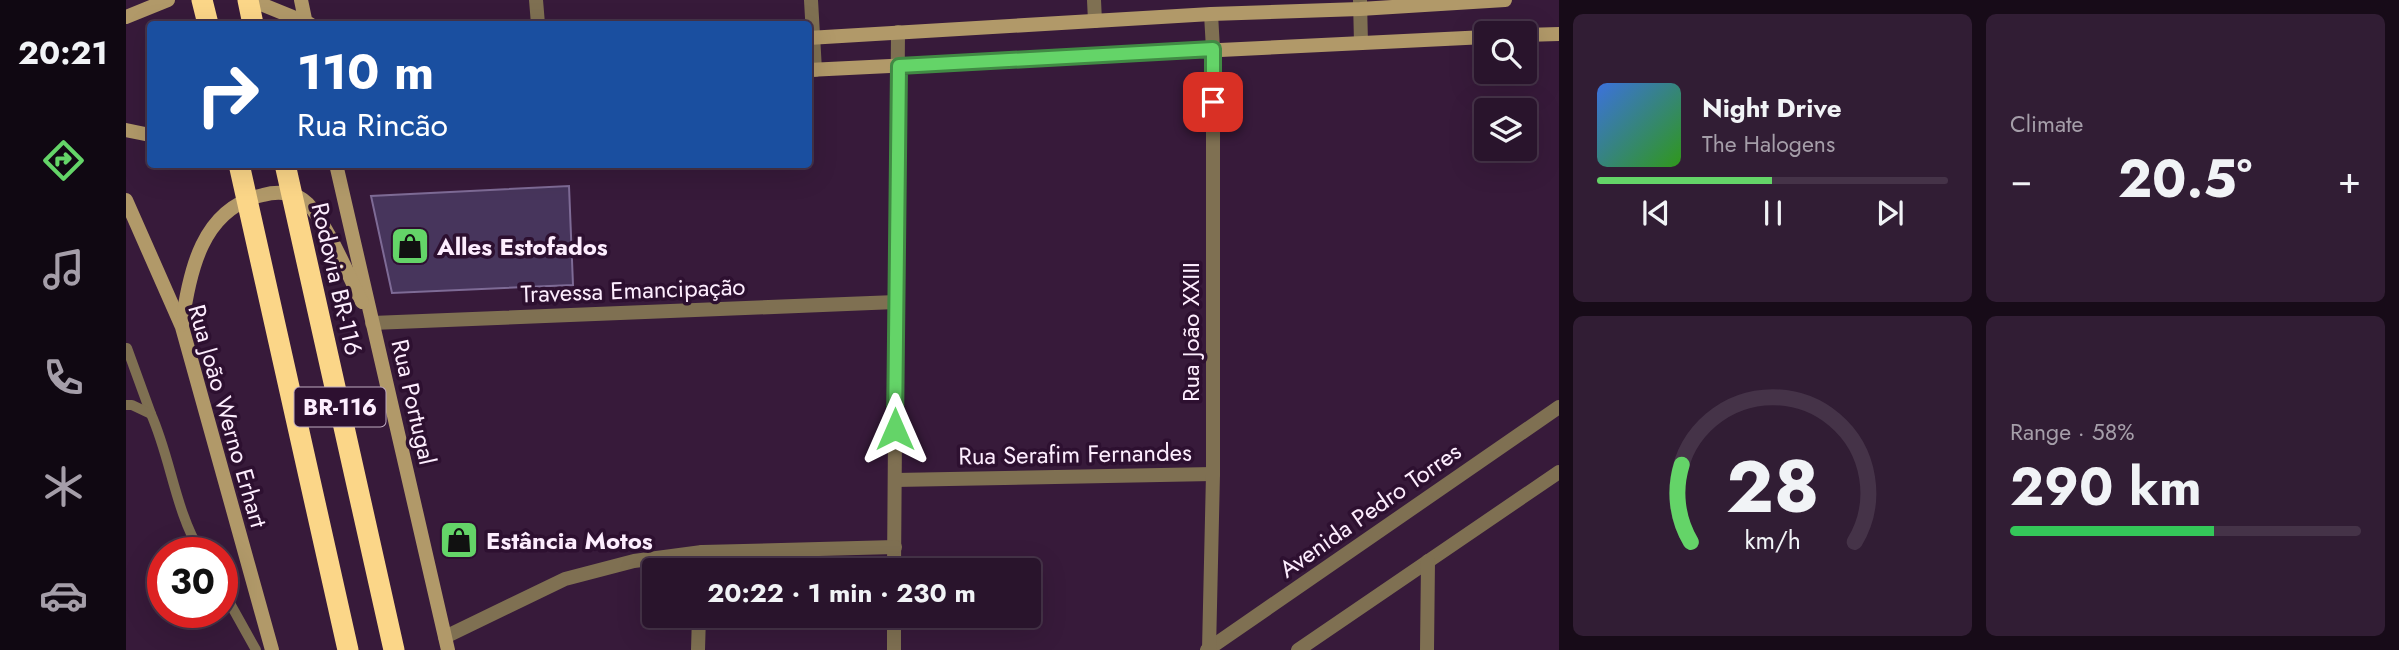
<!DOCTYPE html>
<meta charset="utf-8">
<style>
:root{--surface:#29142c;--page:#311d34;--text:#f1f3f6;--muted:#a59ea9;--line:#453348;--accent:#64d468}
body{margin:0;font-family:Jost,sans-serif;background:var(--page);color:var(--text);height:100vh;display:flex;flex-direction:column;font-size:26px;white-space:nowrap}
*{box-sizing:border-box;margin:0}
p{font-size:23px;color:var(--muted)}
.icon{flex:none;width:38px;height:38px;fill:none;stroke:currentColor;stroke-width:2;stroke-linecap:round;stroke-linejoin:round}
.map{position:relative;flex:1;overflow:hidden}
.side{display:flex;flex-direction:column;gap:14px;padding:14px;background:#170b18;width:840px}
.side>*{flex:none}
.guide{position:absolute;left:21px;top:21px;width:665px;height:147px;border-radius:7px;box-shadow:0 7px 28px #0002,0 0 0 2px var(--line);background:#1a4fa0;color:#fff;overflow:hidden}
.fabs{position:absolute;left:1348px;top:21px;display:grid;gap:14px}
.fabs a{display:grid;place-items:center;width:63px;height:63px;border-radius:7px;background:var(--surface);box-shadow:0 7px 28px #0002,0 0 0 2px var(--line);font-size:35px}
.speed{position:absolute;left:21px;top:537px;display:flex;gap:14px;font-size:35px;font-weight:700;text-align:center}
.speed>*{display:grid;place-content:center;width:91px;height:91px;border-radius:50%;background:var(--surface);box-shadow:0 7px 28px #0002,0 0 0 2px var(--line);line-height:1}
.speed .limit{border:10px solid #d22;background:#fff;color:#111}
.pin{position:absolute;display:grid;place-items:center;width:60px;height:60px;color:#fff;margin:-30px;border-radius:14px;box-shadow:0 4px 10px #0006}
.me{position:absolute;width:77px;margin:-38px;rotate:0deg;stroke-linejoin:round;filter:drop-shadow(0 0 5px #0008)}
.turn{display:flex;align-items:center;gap:24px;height:147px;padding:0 35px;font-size:32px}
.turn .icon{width:91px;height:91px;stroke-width:2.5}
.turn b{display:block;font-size:49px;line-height:60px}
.big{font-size:52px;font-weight:700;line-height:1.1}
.side .tile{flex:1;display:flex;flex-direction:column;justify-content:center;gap:10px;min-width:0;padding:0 24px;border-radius:10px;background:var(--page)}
.side .dial{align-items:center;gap:0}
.dial svg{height:182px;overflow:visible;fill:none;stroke:var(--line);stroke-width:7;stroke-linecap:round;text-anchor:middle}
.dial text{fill:var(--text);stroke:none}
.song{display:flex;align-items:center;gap:21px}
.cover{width:84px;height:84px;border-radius:10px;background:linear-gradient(135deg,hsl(220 70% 55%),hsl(110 70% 35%))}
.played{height:7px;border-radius:4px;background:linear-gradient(90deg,var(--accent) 50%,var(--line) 50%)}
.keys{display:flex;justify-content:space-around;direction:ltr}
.heat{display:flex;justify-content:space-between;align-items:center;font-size:38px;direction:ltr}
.charge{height:10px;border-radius:5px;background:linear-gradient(90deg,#34c759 58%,var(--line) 0)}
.side .tiles{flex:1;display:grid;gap:14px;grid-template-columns:repeat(2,1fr)}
.trip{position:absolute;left:516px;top:558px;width:399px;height:70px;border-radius:7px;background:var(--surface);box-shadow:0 7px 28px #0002,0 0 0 2px var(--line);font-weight:700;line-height:70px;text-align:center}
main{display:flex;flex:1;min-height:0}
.tab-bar{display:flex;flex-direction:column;width:126px;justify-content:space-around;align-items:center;background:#100812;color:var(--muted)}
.tab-bar .icon{width:49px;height:49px}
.tab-bar .active{color:var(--accent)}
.tab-bar b{font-size:32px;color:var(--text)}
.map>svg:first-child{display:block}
</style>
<main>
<nav class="tab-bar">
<b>20:21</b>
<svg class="icon active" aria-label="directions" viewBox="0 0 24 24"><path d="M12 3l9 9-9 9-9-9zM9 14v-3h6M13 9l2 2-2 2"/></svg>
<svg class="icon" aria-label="music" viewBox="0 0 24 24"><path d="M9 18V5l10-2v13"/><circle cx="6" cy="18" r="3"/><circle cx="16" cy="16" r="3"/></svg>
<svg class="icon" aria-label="phone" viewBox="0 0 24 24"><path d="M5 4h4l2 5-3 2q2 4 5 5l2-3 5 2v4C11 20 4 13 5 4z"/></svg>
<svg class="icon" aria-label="climate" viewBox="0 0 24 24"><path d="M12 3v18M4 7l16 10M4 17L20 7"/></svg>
<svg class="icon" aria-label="car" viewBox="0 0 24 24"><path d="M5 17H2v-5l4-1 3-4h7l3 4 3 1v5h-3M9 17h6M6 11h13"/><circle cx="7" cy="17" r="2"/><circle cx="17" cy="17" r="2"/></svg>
</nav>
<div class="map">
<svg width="1433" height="650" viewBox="0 0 1433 650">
<rect width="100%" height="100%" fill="#371a3a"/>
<path fill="#47355c" stroke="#7e6b96" stroke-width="2" d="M443 186 447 285 266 293 245 196Z"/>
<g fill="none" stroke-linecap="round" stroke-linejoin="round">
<g stroke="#7f7052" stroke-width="10">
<path d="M1 348 25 414"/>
<path d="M0 405H6L25 414C45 459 49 510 75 553"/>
<path d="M96 589 130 650"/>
</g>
<g stroke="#7f7052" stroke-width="14">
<path d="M410 0 412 24"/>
<path d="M968 0 969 21"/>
<path d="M1234 0 1235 43"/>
<path d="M246 323 770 302"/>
<path d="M769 480 1087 474"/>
<path d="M575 570 576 552"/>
<path d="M768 570 772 32"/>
<path d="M319 637 439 579 508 561 576 552 769 547"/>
<path d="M572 650 573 616"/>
<path d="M768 650V616"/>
<path d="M1081 650 1433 407"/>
<path d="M1083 650 1087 474V49L1085 14"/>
<path d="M1172 650 1433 472"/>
<path d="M1301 650 1302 561"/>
</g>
<path stroke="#7f7052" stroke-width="14" d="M685 0 689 70"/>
<g stroke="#b19969" stroke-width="14">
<path d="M125 0 184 24"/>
<path d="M175 0 180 24"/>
<path d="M0 17 42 0"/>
<path d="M1398 35 1433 34"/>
<path d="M682 38 1085 14 1234 9 1379 0"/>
<path d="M682 70 1360 37"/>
<path d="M0 130 24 135"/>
<path d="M210 164 322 650"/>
<path d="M0 200 56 327 146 650"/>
<path d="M56 325C63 272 76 208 137 195 152 191 170 192 182 204 201 224 222 275 236 302"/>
</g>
<g stroke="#fbd688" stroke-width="21">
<path d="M76 0 82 24"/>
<path d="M122 0 127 24"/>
</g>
<g stroke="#fbd688" stroke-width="21">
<path d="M113 164 222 650"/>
<path d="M159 164 268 650"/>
</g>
</g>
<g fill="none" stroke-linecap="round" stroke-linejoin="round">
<g stroke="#418a44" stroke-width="18">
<path id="route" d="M769 429 773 66 1087 49V102"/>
</g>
<use href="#route" stroke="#64d468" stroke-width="12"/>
</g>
<defs>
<g id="shop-square" transform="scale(2.0125)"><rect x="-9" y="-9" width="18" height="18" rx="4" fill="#64d468" stroke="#2d1030"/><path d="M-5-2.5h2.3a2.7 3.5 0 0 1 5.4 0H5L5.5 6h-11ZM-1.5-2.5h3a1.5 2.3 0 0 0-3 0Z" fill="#111"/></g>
</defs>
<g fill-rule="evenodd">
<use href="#shop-square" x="284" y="246"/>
<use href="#shop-square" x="333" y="540"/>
</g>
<g text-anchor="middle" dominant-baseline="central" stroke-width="7" stroke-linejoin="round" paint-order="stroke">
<rect fill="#2d1030" stroke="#bfabc0" stroke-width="2" x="168.5" y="387.5" width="91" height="39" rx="5"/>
<g font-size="23" font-weight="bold" fill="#fdedfe">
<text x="214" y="407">BR-116</text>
</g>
<g font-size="24" font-weight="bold" fill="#fdedfe" stroke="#2d1030" text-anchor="start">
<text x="311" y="246">Alles Estofados</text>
<text x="360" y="540">Estância Motos</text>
</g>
<g font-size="24" fill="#fdedfe" stroke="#2d1030">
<text transform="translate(211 279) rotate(77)">Rodovia BR-116</text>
<text transform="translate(507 290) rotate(-2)">Travessa Emancipação</text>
<text transform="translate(1064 332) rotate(-90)">Rua João XXIII</text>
<text transform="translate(288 402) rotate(77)">Rua Portugal</text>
<text transform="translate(102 416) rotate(74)">Rua João Werno Erhart</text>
<text transform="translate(949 454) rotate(-1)">Rua Serafim Fernandes</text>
<text transform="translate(1244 510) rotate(-35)">Avenida Pedro Torres</text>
</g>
</g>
</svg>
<div class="fabs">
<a><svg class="icon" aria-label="search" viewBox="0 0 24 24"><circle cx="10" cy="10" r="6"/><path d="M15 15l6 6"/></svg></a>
<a><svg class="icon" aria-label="layers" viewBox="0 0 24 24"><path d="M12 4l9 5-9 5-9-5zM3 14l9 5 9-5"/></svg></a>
</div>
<div class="speed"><div class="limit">30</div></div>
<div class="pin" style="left:1087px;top:102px;background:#d93025"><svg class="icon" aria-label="arrive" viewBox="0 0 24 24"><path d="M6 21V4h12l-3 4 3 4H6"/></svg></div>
<svg class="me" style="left:769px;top:429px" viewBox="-20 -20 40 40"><path d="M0-17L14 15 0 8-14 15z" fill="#64d468" stroke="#fff" stroke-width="4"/></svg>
<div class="trip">20:22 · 1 min · 230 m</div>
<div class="guide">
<div class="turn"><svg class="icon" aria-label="right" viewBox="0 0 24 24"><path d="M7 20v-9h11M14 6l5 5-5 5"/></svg><div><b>110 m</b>Rua Rincão</div></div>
</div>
</div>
<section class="side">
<div class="tiles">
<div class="tile">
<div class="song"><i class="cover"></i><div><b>Night Drive</b><p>The Halogens</p></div></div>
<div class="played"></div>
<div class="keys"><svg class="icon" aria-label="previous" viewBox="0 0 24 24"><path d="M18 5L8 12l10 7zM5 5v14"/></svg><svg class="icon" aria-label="pause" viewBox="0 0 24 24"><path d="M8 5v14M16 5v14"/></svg><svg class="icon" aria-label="next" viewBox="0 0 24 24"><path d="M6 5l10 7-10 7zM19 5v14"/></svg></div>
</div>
<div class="tile"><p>Climate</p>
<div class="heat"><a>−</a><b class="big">20.5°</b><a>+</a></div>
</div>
<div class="tile dial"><svg viewBox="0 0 100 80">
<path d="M14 69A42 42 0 1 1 86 69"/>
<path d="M14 69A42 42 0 0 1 10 35" stroke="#64d468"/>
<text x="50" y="56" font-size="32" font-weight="700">28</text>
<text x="50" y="72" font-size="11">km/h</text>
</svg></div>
<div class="tile"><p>Range · 58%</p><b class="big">290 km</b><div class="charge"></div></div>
</div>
</section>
</main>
